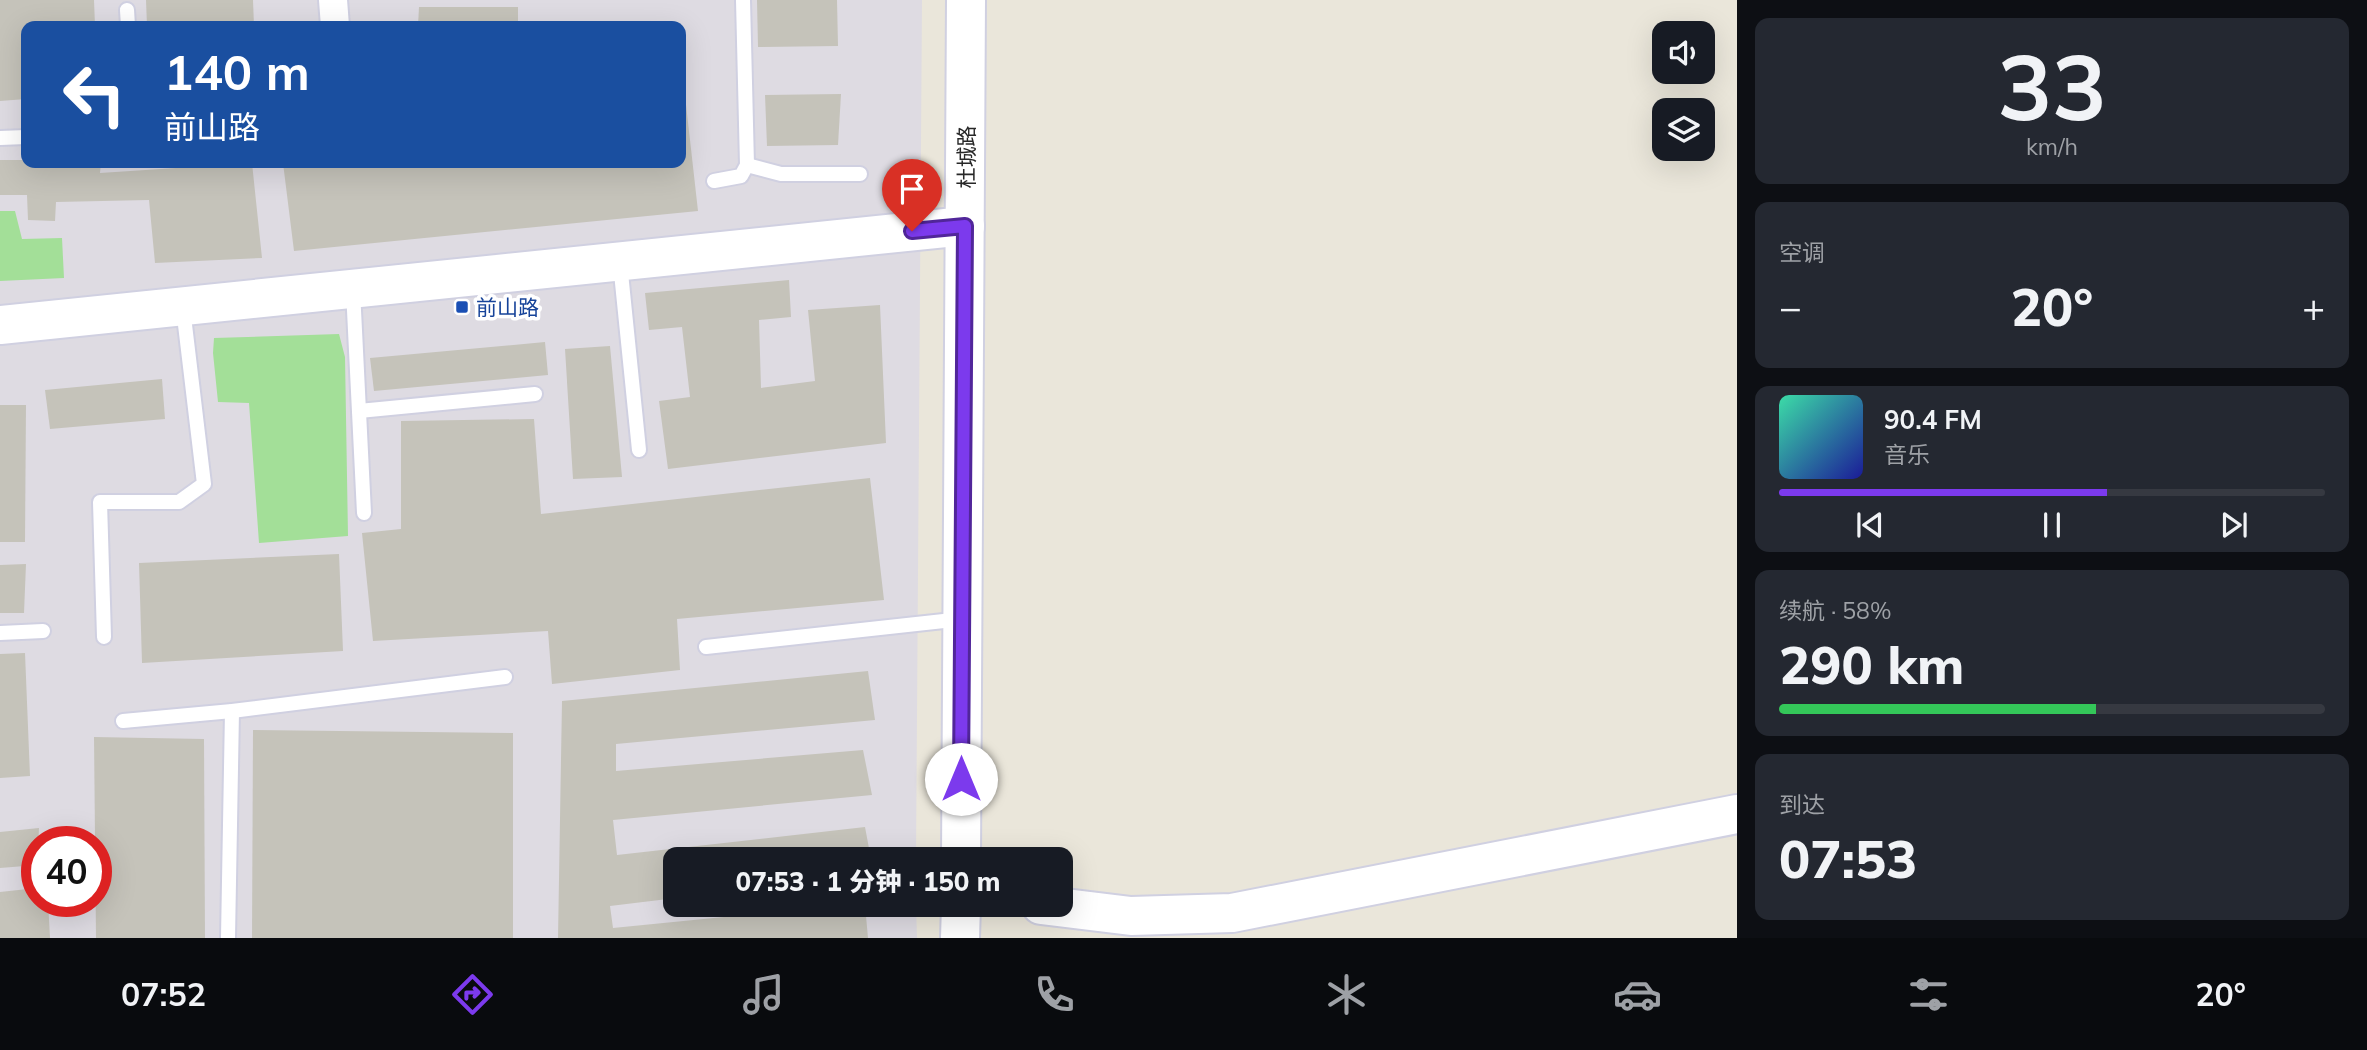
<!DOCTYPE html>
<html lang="zh">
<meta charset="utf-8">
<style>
:root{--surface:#171b24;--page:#242831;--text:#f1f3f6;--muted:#9ea1a6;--line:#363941;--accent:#7c3aed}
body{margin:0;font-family:Mulish,"Noto Sans SC",sans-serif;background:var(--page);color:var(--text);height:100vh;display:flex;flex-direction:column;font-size:26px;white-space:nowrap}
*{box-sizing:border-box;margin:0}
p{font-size:23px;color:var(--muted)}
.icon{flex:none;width:38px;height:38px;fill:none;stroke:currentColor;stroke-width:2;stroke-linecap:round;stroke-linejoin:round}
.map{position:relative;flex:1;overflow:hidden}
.sheet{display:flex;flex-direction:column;gap:18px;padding:18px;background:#0d0f14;width:630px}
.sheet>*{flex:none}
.top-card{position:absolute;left:21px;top:21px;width:665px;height:147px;border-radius:14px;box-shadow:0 7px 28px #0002;background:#1a4fa0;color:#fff;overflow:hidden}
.controls{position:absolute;left:1652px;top:21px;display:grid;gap:14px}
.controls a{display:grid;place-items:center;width:63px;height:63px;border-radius:14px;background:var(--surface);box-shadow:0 7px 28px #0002;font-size:35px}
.speed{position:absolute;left:21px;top:826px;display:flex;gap:14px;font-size:35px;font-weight:700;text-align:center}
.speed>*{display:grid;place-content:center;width:91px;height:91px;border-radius:50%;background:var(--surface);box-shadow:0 7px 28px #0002;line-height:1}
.speed .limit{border:10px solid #d22;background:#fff;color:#111}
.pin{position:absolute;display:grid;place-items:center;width:60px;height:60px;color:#fff;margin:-72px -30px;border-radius:50% 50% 50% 0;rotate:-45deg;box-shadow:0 0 7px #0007}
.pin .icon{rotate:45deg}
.me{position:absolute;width:77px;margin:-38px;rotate:0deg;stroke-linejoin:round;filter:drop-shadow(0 0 5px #0008)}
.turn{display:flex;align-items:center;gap:24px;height:147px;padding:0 28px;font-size:32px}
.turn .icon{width:91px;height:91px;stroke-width:2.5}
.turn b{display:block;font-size:49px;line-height:60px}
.big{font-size:52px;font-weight:800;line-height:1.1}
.sheet .card{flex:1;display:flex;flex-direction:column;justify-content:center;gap:10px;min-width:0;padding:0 24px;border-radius:14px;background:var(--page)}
.sheet .dial{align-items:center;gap:0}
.dial b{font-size:91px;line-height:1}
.song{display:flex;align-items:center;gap:21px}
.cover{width:84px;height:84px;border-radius:10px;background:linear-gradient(135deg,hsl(160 70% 55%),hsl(240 70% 35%))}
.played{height:7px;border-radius:4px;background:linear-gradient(90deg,var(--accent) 60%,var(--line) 60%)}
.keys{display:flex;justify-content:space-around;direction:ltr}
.heat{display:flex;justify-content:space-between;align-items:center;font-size:38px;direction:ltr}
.charge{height:10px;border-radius:5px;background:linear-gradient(90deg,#34c759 58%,var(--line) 0)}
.trip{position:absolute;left:663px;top:847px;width:410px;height:70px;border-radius:14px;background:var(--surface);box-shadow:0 7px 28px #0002;font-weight:800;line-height:70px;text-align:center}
.tab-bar{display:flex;height:112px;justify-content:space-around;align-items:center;background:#090b0e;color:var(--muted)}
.tab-bar .icon{width:49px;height:49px}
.tab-bar .selected{color:var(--accent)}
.tab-bar b{font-size:32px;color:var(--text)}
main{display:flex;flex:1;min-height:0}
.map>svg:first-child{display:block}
</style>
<main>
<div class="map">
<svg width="1737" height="938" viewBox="0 0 1737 938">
<rect width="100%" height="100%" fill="#eae6da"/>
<path fill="#dedbe2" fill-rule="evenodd" d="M0 0H922L916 859H676V905H916L917 938H0ZM26 26H681V163H26ZM37 842H96V901H37Z"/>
<g fill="#a3df98">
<path d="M0 211H15L22 239 62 238 64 278 0 281Z"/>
<path d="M339 334 345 357 348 536 259 543 249 403 218 402 213 353 214 338Z"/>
</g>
<g fill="#c5c3ba">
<path d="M0 0H94L95 26H26V99L0 101Z"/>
<path d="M146 0H253L254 26H147Z"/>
<path d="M757 0H837L838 46 758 47Z"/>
<path d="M419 7H518V26H418Z"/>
<path d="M683 78 698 211 294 251 283 163H335L336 167 379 163H681V79Z"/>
<path d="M841 94 838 145 767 146 765 95Z"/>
<path d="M0 160H26V163H101L100 173 252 163 262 258 155 263 149 200 56 202 55 221 28 220 27 195H0Z"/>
<path d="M789 280 791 317 759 320 761 388 815 381 808 310 880 305 886 443 668 469 659 401 690 397 682 327 649 330 645 293Z"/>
<path d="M545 342 548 375 374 391 370 358Z"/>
<path d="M610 346 622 477 573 479 565 349Z"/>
<path d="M162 379 165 419 50 429 45 390Z"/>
<path d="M0 405H26L25 542H0Z"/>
<path d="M534 419 541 514 870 478 884 600 677 619 680 670 552 684 548 631 373 641 362 533 401 529V421Z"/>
<path d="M339 554 343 651 142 663 139 563Z"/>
<path d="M26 564 24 613H0V565Z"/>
<path d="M25 653 30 776 0 778V654Z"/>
<path d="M868 671 875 720 616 744V771L863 750 872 795 613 820 617 855 865 827 871 859H676V898L610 906 613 928 846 905H865L868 938H558L562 701Z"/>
<path d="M253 730 513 733V938H252Z"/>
<path d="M94 737 204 739 205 938H96Z"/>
<path d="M39 828 37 865 0 868V832Z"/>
<path d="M37 888V901H48L50 938H0V892Z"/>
</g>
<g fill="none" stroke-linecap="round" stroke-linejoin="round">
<g stroke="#d0d0e1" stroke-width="18">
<g id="lane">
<path d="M127 10 128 26"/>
<path d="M0 138 26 137"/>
<path d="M747 165 781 174H860"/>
<path d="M714 181 741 176 747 165 743 0"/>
<path d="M620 263 639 450"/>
<path d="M353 290 364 513"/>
<path d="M359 411 535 394"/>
<path d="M0 633 43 631"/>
<path d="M104 637 100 502H179L204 484 183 308"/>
<path d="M706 647 962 619"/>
<path d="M123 721 232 711 505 677"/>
<path d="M228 938 232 711"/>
</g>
</g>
<g stroke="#d0d0e1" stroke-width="32">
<path id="street" d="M333 0 335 26"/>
</g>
<g stroke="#d0d0e1" stroke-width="42">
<g id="secondary">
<path d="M0 325 965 226"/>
<path d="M961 859 966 0"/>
<path d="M1041 905 1131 916 1232 913 1737 814"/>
<path d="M960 938 961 905"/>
</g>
</g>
<use href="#lane" stroke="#fff" stroke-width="14"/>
<use href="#street" stroke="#fff" stroke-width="28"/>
<use href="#secondary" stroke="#fff" stroke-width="38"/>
</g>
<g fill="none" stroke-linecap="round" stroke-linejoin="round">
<g stroke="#51269a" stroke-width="18">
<path id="route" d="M912 231 965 226 961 779"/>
</g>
<use href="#route" stroke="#7c3aed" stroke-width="12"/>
</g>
<rect fill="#1a4fb4" stroke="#fff" stroke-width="2.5" x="455" y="300" width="14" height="14" rx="3.5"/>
<g text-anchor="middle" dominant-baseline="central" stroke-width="7" stroke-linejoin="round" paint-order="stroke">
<g font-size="21" fill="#282828" stroke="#fff">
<text transform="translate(966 157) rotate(-90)">杜城路</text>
</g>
<g font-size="21" fill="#164399" stroke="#fff" text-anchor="start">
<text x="476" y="307">前山路</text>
</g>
</g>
</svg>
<div class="controls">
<a><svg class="icon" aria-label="sound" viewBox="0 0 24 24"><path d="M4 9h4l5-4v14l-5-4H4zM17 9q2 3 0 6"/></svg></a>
<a><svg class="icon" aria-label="layers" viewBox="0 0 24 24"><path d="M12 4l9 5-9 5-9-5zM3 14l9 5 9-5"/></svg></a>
</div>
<div class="speed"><div class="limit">40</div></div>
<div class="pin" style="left:912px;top:231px;background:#d93025"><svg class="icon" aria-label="arrive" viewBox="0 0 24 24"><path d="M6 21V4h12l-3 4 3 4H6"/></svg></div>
<svg class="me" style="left:961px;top:779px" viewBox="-20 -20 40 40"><circle r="19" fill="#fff"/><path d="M0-13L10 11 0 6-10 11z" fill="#7c3aed"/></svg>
<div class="trip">07:53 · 1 分钟 · 150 m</div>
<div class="top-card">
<div class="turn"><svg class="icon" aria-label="left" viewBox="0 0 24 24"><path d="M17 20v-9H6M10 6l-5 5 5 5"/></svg><div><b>140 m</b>前山路</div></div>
</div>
</div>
<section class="sheet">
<div class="card dial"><b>33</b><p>km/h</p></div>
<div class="card"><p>空调</p>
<div class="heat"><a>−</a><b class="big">20°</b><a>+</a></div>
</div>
<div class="card">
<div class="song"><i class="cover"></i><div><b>90.4 FM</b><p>音乐</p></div></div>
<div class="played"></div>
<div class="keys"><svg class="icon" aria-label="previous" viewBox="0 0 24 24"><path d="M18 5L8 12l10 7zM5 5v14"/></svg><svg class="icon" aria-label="pause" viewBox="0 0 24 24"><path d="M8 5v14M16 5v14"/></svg><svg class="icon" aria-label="next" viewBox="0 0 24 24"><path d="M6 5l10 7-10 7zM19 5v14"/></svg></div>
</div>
<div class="card"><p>续航 · 58%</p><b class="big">290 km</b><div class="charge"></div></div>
<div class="card"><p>到达</p><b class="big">07:53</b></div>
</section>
</main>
<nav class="tab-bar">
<b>07:52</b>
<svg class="icon selected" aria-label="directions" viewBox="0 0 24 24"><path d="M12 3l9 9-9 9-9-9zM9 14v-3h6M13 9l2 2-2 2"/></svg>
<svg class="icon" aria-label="music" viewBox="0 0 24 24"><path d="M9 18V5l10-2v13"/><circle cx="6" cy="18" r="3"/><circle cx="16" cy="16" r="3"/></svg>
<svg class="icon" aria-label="phone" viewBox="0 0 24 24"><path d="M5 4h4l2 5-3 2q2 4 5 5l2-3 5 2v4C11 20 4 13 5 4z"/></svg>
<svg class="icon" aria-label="climate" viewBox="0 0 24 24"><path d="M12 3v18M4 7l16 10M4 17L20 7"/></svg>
<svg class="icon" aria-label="car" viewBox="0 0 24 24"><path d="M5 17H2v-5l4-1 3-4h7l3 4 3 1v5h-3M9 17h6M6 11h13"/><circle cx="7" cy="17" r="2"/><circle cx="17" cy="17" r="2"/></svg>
<svg class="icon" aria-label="filters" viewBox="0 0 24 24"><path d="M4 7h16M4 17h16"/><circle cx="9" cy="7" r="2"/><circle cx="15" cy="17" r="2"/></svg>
<b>20°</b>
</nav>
